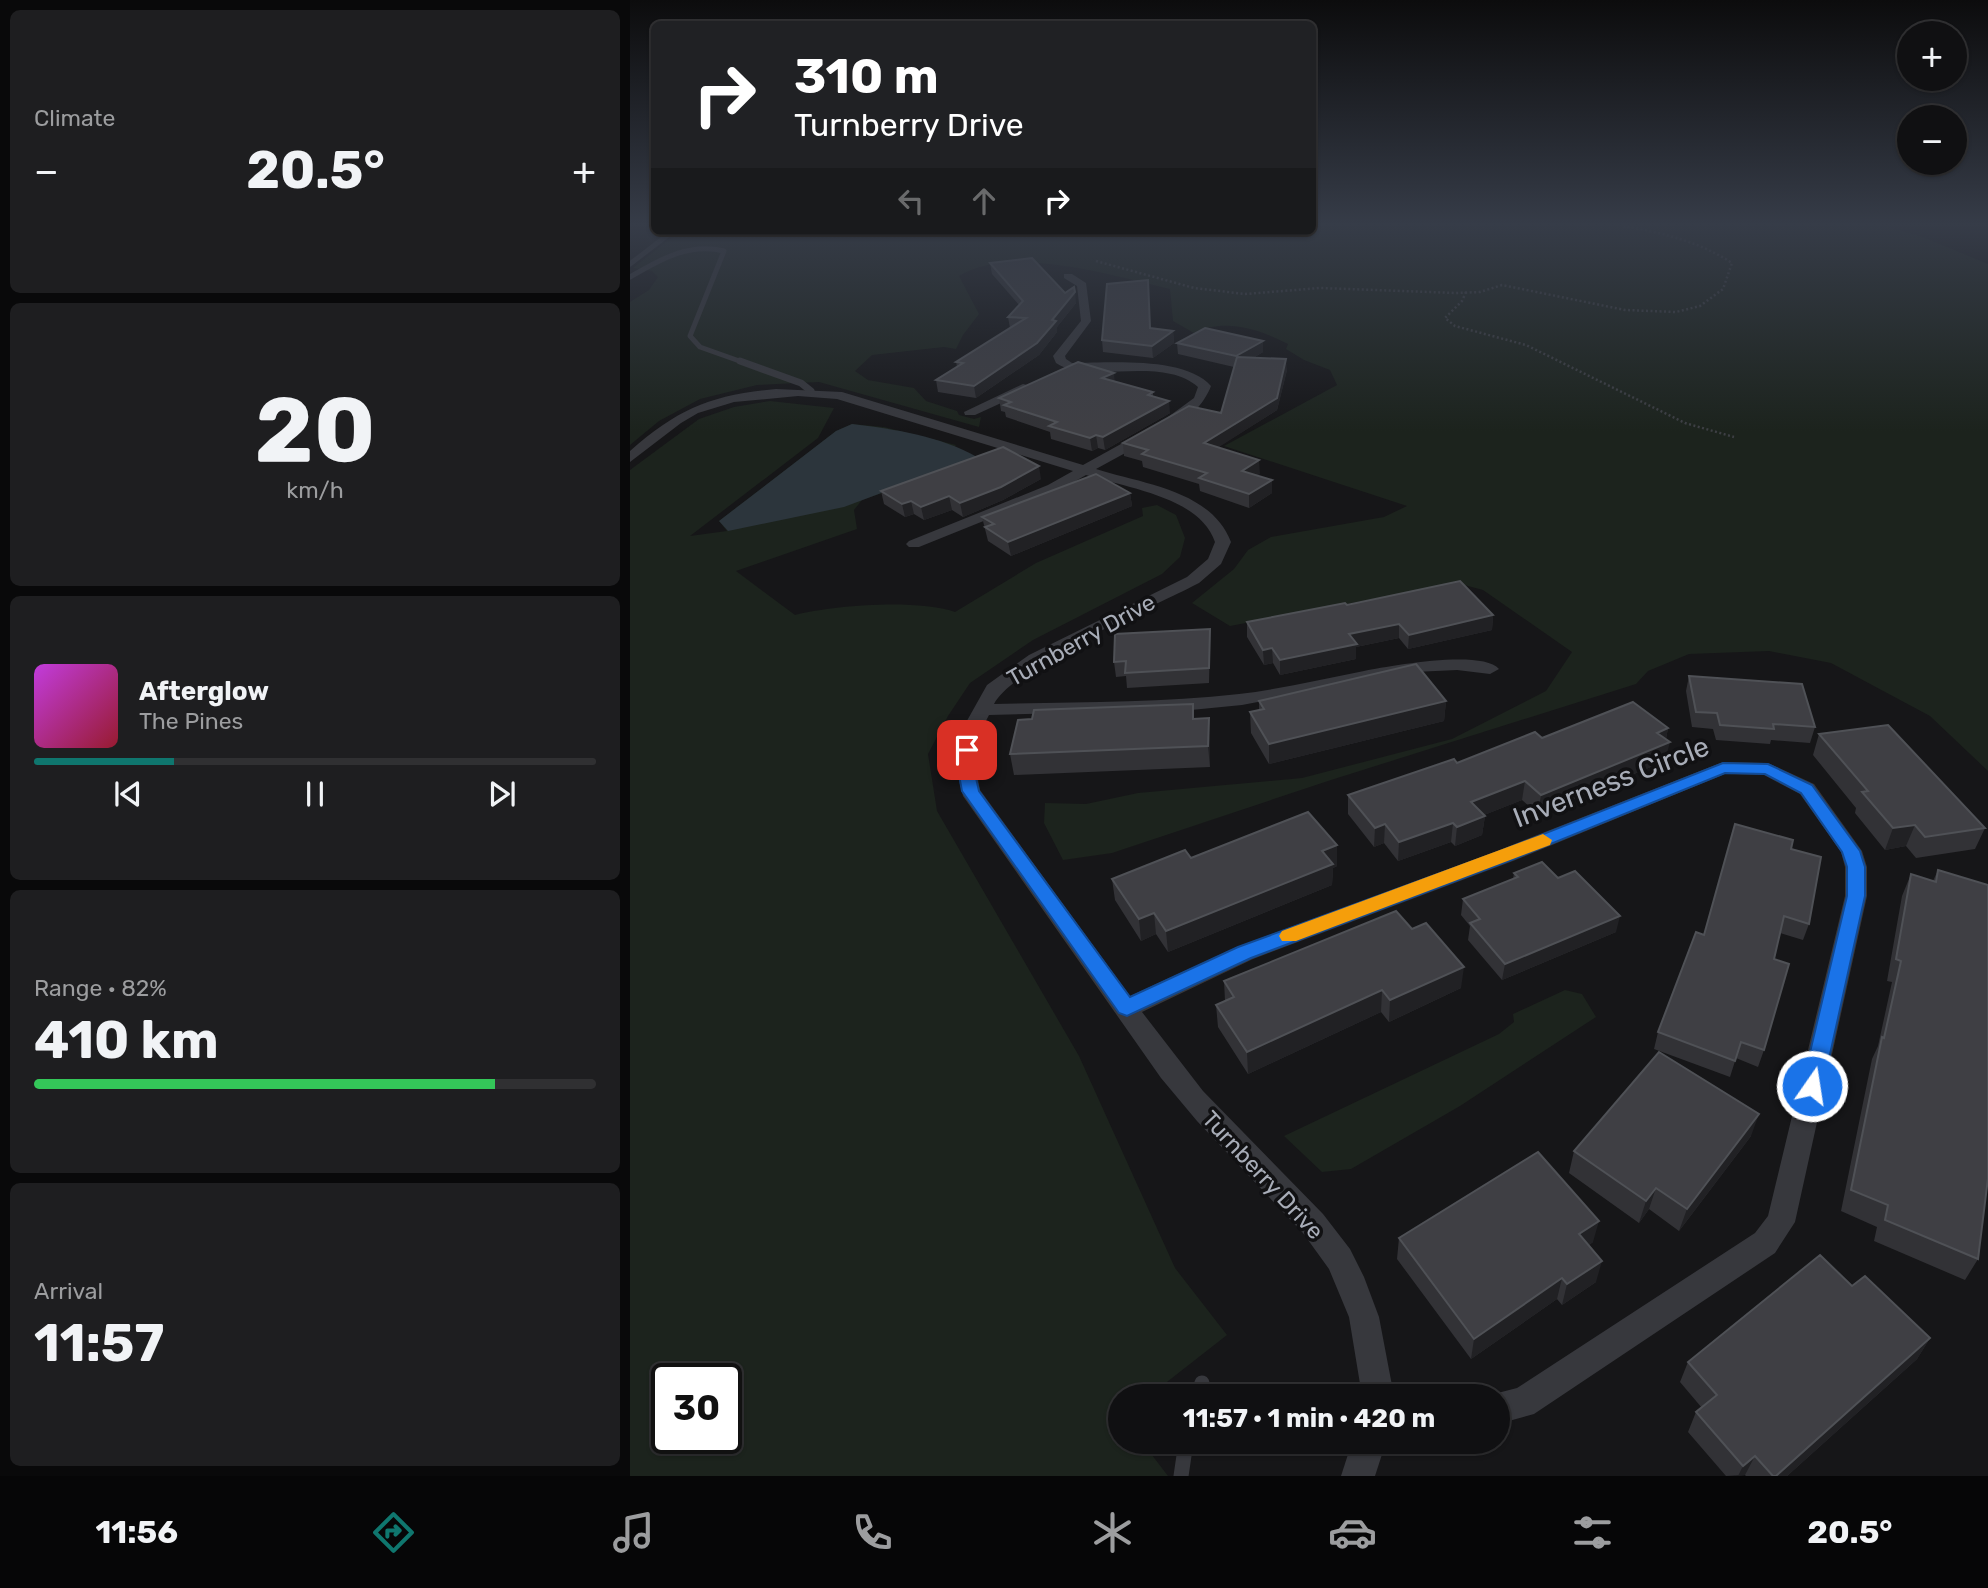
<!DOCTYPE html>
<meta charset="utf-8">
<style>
:root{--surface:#101012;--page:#1e1e20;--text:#f1f3f6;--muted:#9c9d9f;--line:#303032;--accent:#0f766e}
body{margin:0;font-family:Rubik,sans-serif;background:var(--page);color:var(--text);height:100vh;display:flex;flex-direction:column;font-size:26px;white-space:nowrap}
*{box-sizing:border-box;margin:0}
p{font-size:23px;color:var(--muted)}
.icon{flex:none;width:38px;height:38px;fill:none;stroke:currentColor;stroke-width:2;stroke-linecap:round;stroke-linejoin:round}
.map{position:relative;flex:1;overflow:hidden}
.panel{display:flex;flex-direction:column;gap:10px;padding:10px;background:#09090a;width:630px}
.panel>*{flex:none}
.top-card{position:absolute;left:21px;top:21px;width:665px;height:214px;border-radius:10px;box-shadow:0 2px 5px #0004,0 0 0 2px var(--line);background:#202124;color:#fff;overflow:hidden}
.buttons{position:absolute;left:1267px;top:21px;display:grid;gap:14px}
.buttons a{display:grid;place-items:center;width:70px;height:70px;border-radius:50%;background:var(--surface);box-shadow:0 2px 5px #0004,0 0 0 2px var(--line);font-size:35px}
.speed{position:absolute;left:21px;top:1363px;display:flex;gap:14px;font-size:35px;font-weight:700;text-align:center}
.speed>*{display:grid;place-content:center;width:91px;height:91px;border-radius:50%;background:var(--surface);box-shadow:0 2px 5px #0004,0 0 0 2px var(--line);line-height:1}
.speed .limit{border:4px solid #111;border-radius:10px;background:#fff;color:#111}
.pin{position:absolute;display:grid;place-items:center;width:60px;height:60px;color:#fff;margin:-30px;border-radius:14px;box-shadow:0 4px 10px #0006}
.me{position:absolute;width:77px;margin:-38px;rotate:13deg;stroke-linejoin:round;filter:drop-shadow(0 0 5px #0008)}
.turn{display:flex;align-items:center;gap:24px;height:147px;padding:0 28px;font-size:32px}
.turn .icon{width:91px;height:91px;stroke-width:2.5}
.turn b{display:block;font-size:49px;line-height:60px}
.lanes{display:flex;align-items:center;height:66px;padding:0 28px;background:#0003;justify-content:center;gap:35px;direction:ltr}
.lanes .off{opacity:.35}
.big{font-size:52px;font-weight:700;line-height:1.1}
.panel .widget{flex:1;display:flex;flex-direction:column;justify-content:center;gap:10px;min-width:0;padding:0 24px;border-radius:10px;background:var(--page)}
.panel .dial{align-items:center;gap:0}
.dial b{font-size:91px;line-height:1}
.song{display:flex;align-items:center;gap:21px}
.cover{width:84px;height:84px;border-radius:10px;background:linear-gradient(135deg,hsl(290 70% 55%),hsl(350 70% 35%))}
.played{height:7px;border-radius:4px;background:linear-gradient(90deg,var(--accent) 25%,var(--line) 25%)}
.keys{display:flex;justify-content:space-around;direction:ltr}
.heat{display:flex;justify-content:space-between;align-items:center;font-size:38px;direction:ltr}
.charge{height:10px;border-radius:5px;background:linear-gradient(90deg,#34c759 82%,var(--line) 0)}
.trip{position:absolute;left:478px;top:1384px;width:402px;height:70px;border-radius:35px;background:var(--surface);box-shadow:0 2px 5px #0004,0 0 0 2px var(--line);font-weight:700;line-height:70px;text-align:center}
.menu{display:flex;height:112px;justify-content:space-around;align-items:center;background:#060607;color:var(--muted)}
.menu .icon{width:49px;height:49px}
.menu .current{color:var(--accent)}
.menu b{font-size:32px;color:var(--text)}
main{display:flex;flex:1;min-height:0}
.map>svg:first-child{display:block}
</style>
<main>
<section class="panel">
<div class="widget"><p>Climate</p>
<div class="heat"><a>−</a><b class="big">20.5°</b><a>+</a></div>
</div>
<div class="widget dial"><b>20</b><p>km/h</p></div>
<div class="widget">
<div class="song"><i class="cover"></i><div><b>Afterglow</b><p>The Pines</p></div></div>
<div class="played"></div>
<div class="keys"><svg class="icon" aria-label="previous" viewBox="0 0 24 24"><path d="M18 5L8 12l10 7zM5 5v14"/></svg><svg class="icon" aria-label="pause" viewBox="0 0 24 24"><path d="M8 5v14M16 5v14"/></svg><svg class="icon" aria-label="next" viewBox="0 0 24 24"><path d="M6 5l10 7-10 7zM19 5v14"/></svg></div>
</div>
<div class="widget"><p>Range · 82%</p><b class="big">410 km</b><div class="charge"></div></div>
<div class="widget"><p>Arrival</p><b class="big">11:57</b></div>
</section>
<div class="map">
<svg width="1358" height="1476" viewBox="0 0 1358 1476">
<rect width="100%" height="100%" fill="#161618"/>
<g fill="#1c231d" fill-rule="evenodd">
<path d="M683 224H1248L1293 237 1358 264V771L1300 716 1201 663 1139 651 1059 654 1018 671 1006 684 701 780 482 853 433 860 414 823 415 803 456 804 508 793 672 778 822 739 916 691 942 652 853 590 827 583 600 626 562 603 604 569 618 550 641 537 754 517 777 506 594 446 707 385 700 370 674 360 656 349 658 344C629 329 594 318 564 333L543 321 540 289C484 276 380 244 329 276L349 314 333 335 326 349 314 347 242 355 225 371 238 380 284 388 296 401 327 411 329 415 344 419 351 417 349 427 189 382 127 385 70 399 29 421 0 445V302L19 290 28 277 22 271 3 268 50 231H682Z"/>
<path d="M140 401 204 408 188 438 60 536 97 531 89 521 206 431 222 424 254 427 326 445 303 475 232 500 224 510 227 529 106 571 165 615C205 605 287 599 325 612L406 563 513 516 512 508 527 505 546 515 555 538 550 557 532 574 403 640 340 683 318 716 298 754 307 811 449 1056 545 1268 597 1335 519 1396H490V1442H512L538 1476H0V470L69 419 104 407ZM37 1379H96V1438H37Z"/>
<path d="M935 990 952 994 966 1017 830 1106 721 1169 692 1172 654 1136 869 1034 884 1022 883 1014Z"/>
</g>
<path fill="#2c353c" d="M222 424C264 429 310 436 347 457L214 507 98 531 89 521 206 431Z"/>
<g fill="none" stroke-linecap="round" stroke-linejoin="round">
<g stroke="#3d3f44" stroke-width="2.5" stroke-dasharray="2 2.5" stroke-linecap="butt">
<path d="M466 261 564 288 615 294 690 288 826 293 850 292 872 285 995 310 1046 312 1070 306 1093 289 1102 263C1065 239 1024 231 981 224"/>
<path d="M836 292 832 301 815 318 825 326 896 345 1055 423 1104 437"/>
</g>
<g stroke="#37383d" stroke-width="5">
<path d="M0 264 43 231"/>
<path d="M0 277C29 260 59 242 94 251L60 336 70 347 115 363"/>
</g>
<path stroke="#37383d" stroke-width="7" d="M110 361 171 383 181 391"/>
<g stroke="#37383d" stroke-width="15">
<path d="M568 1396 572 1383"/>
<path d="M551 1476 556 1442"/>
</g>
<g fill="#37383d" fill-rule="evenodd">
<path d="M434 274H442L456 283 461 321 435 356 436 359 442 363C479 363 555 356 581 386 575 402 557 425 538 423V417L564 398 568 387C532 355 458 385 426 363L423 356 451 321 447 286 434 278Z"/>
<path d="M393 384 397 385V391L345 415H335L334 412Z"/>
<path d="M146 389 212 392 453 465 509 434H519V440L466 469C513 484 581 490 601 542L591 564 569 583C525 606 384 666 364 704 446 702 528 703 609 694 651 689 693 679 734 671 759 666 852 649 869 669L860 674 827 670 784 672 612 705 561 710 359 715C345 741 344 762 350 790L500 996 607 947 867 851 1093 762 1138 763 1184 784 1232 851 1237 867V896L1165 1222 1145 1253 904 1414 868 1424V1396H856L887 1388 1125 1233 1138 1216 1215 896V867L1211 852 1170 794 1134 775 1095 774 883 861 623 959 512 1012 573 1091 693 1214 720 1249 734 1277 749 1317 764 1396H732L719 1317 699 1269 673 1233 567 1121 531 1078 333 796 325 765 329 735 357 685 399 655 557 577 578 559 585 542C570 497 497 488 456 475L428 491 289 547H279L276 544 279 541 418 485 443 471 207 399 168 396 104 402 68 413 51 423 0 462V451C49 408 81 395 146 389Z"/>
<path d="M722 1442H756L745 1476H711Z"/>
</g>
</g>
<g fill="#323236">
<path d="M360 263 446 303 427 327V332L409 355 346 398 308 392 306 380 327 367 326 362 380 328 378 317 389 305 362 274Z"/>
<path d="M521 328 543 331 544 343 523 358 473 352 472 340Z"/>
<path d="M547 343 633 352 623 358 657 370 647 410 588 447 630 474 627 475 642 493 619 508 570 491 569 484 513 467 512 461 494 456 493 443 591 413 604 367 548 354Z"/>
<path d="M484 373V382L523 392V396L540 413 475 450 468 448 462 451 421 439 420 432 376 417 375 412 371 411 369 398Z"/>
<path d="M411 479 373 500 333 517 322 510 294 520 284 514 275 517 254 504 251 491Z"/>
<path d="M500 493 502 506 381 556 358 541 352 517Z"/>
<path d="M717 605 863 615 862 630 778 649 769 638 726 647V659L650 675 643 663 634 665 617 637V622Z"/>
<path d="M580 643 579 683 497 688 496 676 486 677 484 662Z"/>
<path d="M1059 676 1185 727 1180 743 1141 740 1140 744 1086 740 1083 729 1062 727 1056 691Z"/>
<path d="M629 701H816L814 721 639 764 621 733 620 712 629 710Z"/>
<path d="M563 704 564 719 580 739V767L384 775 380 754 402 719Z"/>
<path d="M1038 728 1036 739 1035 761 908 814 892 800 854 815 855 816 852 835 825 846 821 842 768 861 754 843 744 847 718 814V795L912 738Z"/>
<path d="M1189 734 1355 828 1345 849 1286 858 1276 846 1255 850 1225 813 1226 808 1183 755Z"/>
<path d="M707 845V866L703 868 702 885 538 952 526 934 511 941 485 900 482 879 561 858Z"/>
<path d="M1161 849 1179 924 1173 940 1150 933 1144 959 1134 1050 1128 1067 1106 1058 1100 1077 1024 1049 1028 1032 1074 935Z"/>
<path d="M1308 870 1348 1259 1335 1280 1244 1241 1247 1227 1211 1211 1242 1059 1248 1046 1262 982 1257 981 1272 896 1281 874 1303 881Z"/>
<path d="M884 873 928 878 986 932 872 980 838 940 840 926 831 915 833 899 883 879Z"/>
<path d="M594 981 831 988 759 1022 751 1012 618 1074 588 1027 586 1005 595 1001Z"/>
<path d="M1121 1136 1049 1231 1019 1209 1009 1223 939 1173 944 1151Z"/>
<path d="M769 1238 963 1242 959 1245 966 1282 932 1305 927 1299 841 1359 767 1259Z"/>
<path d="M1222 1286 1300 1338 1287 1359 1157 1476H1116L1115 1475 1096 1476 1058 1432 1066 1412 1072 1408 1050 1382 1058 1362Z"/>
</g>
<g fill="#212124">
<path d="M445 292 446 303 427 327V332L409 355 346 398 344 386 422 320Z"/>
<path d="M543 331 544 343 523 358 522 346Z"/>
<path d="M633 341V352L606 368V356Z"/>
<path d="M656 359 657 370 647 410 575 456 574 443Z"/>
<path d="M484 373 485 385 472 378Z"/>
<path d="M539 401 540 413 475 450 473 437Z"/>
<path d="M466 435 468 448 462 451 460 438Z"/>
<path d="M629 460 630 474 613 484 612 471Z"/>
<path d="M409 466 411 479 373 500 333 517 330 503Z"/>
<path d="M642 480V493L619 508V494Z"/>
<path d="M500 493 502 506 381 556 378 542Z"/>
<path d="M319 496 322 510 294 520 291 507Z"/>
<path d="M281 501 284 514 275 517 272 504Z"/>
<path d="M863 615 862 630 778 649 779 635Z"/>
<path d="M769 624V638L726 647V659L650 675V660L719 634Z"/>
<path d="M642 648 643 663 634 665 633 650Z"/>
<path d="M816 701 814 721 639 764V744Z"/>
<path d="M579 718 580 739V767L578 746Z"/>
<path d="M1038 728 1035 744 1040 742 1035 761 908 814 911 795 1027 733Z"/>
<path d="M895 781 892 800 839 821 841 802Z"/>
<path d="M855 816 852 835 825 846 827 827Z"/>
<path d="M823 823 821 842 768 861 769 842Z"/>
<path d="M755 824 754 843 744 847 745 828Z"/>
<path d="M1285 825 1276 846 1255 850 1263 828Z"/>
<path d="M707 845V866L703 868 702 885 538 952 536 931 692 851Z"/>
<path d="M524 913 526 934 511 941 509 919Z"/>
<path d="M990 916 986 932 872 980 875 964Z"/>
<path d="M834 967 831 988 759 1022 760 1000Z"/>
<path d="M752 990 751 1012 618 1074 617 1052Z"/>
<path d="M1129 1114 1121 1136 1049 1231 1057 1209Z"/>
<path d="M1026 1188 1019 1209 1009 1223 1016 1201Z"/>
<path d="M969 1221 963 1242 944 1255 949 1234Z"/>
<path d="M972 1261 966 1282 932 1305 937 1284Z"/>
<path d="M932 1278 927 1299 841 1359 844 1339Z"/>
<path d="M1300 1338 1287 1359 1157 1476H1146Z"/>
<path d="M1125 1456 1115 1475 1108 1476 1113 1466Z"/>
</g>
<g fill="#3f3f44" stroke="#4f5156" stroke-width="2">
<path d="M402 258 435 293 444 287 445 292 422 320 426 321 407 343 344 386 306 380 333 363 326 362 396 318 378 317 393 301 360 263Z"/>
<path d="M518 280 520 328 543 331 522 346 472 340 477 284Z"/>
<path d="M575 328 633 341 606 356 547 343Z"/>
<path d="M607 357 656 359 647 398 574 443 629 460 612 471 642 480 619 494 569 478 577 473 512 454 518 450 493 443 559 406 591 413Z"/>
<path d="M448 362 484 373 472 378 523 392 518 395 539 401 473 437 466 435 460 438 419 426 427 422 374 405 381 402 369 398Z"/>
<path d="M373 447 409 466 371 487 330 503 319 496 291 507 281 501 272 504 251 491Z"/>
<path d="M466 474 500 493 378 542 355 527 364 524 352 517Z"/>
<path d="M830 581 863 615 779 635 769 624 719 634 727 644 650 660 642 648 633 650 617 622 715 603 717 605Z"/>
<path d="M580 629 579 668 495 673 496 661 484 662 485 634Z"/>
<path d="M786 664 816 701 639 744 620 712 634 709 629 701Z"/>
<path d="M1059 676 1172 684 1185 727 1143 724 1144 729 1090 725 1087 713 1066 712Z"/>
<path d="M1003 702 1038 728 1027 733 1040 742 911 795 895 781 841 802 855 816 827 827 823 823 769 842 755 824 745 828 718 795 824 759 827 763 905 732 912 738Z"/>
<path d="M563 704V719L579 718 578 746 380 754 388 720 402 719 404 710Z"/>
<path d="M1258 725 1355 828 1295 837 1285 825 1263 828 1232 792 1238 791 1189 734Z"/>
<path d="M678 812 707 845 692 851 703 864 536 931 524 913 509 919 482 879 555 850 561 858Z"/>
<path d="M1105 824 1163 840 1161 849 1191 857 1179 924 1154 916 1144 959 1159 964 1134 1050 1111 1042 1105 1061 1028 1032 1066 932 1074 935Z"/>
<path d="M912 862 928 878 945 871 990 916 875 964 840 923 850 919 833 899 888 877 884 873Z"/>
<path d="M1308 870 1358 885V1178L1348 1259 1255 1220 1258 1205 1221 1190 1252 1037 1254 1038 1271 961 1266 959 1281 874 1306 882Z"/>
<path d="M766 911 782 929 796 923 834 967 760 1000 752 990 617 1052 586 1005 604 997 594 981Z"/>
<path d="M1029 1052 1129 1114 1057 1209 1026 1188 1016 1201 944 1151Z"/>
<path d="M908 1152 969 1221 949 1234 972 1261 937 1284 932 1278 844 1339 769 1238Z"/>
<path d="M1190 1255 1222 1286 1235 1276 1300 1338 1146 1476H1143L1125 1456 1113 1466 1066 1412 1087 1395 1058 1362Z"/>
</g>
<linearGradient id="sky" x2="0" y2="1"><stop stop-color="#0c0c0d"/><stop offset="0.52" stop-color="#363c48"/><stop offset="1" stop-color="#363c48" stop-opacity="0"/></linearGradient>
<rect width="1358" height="431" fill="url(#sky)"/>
<path fill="#1a73e8" stroke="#114b97" stroke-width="2" d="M337 745 345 750 343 765 349 791 500 997 608 947 868 852 1093 763 1138 764 1182 785 1230 851 1235 867V896L1193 1086 1190 1093 1182 1095 1175 1093 1172 1086 1217 896V867L1212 852 1171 793 1135 774 1095 773 881 860 621 958 497 1016 489 1013 332 791 327 765 329 750Z"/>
<path fill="#f59e0b" d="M913 834 922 840 920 845 666 941H652L649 936 652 931Z"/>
<g text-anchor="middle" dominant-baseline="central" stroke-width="7" stroke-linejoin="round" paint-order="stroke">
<g font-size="23" fill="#a8adb8" stroke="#111113">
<text transform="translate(451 640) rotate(-29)">Turnberry Drive</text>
<text transform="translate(633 1175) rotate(47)">Turnberry Drive</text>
</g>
<g font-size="28" fill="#a8adb8" stroke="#111113">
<text transform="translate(981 782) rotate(-21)">Inverness Circle</text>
</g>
</g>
</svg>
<div class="buttons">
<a>+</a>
<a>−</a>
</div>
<div class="speed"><div class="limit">30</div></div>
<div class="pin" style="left:337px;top:750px;background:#d93025"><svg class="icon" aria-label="arrive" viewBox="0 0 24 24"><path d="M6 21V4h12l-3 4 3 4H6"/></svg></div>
<svg class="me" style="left:1182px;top:1086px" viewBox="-20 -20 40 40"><circle r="17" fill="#1a73e8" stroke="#fff" stroke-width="3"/><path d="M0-11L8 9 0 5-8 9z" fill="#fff"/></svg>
<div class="trip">11:57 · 1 min · 420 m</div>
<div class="top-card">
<div class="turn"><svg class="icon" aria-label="right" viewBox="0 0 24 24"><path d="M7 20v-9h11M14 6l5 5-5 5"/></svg><div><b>310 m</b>Turnberry Drive</div></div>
<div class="lanes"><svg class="icon off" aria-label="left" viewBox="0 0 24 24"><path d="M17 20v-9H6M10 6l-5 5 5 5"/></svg><svg class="icon off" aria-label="ahead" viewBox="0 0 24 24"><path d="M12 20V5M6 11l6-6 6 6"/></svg><svg class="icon" aria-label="right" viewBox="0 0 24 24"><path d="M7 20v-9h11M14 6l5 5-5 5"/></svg></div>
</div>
</div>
</main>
<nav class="menu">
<b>11:56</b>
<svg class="icon current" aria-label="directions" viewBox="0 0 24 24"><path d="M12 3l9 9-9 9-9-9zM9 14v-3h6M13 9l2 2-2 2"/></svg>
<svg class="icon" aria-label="music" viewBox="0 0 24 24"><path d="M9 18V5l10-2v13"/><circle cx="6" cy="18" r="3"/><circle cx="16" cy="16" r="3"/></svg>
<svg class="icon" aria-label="phone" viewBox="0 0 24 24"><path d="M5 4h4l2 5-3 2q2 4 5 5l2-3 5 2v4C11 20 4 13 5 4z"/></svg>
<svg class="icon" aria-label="climate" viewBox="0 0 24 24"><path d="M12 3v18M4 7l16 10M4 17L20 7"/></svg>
<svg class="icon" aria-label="car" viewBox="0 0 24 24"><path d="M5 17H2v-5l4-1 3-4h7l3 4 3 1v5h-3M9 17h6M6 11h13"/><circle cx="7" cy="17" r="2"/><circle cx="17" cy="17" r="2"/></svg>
<svg class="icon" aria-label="filters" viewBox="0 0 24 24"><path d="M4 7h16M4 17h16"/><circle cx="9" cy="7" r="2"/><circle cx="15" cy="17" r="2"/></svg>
<b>20.5°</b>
</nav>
